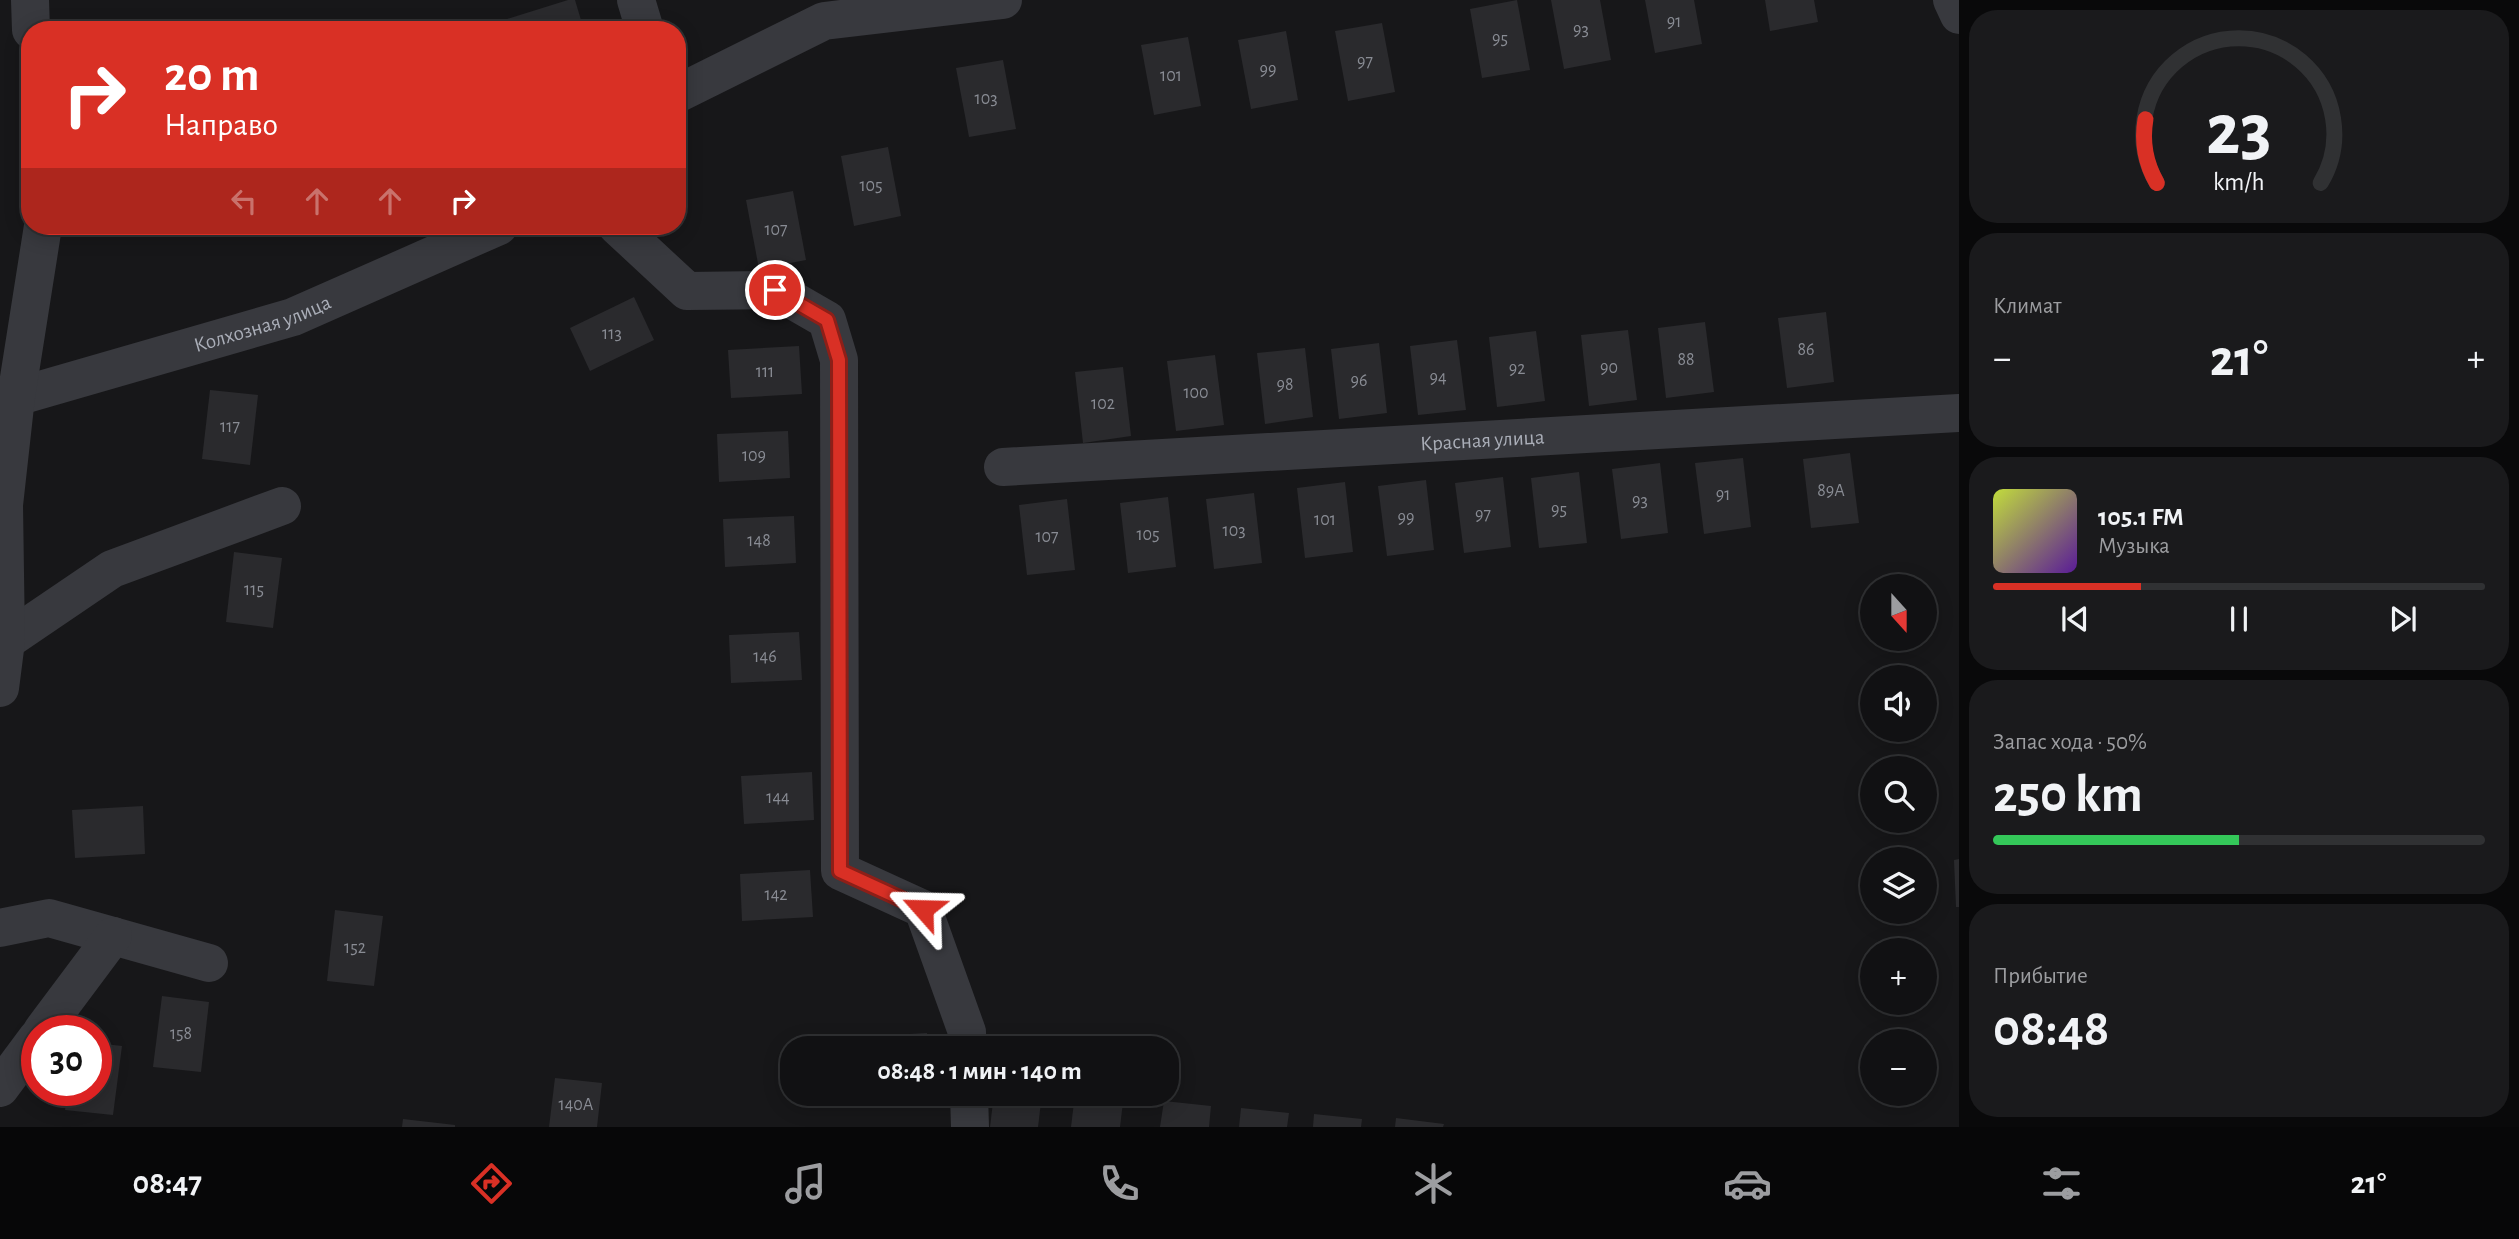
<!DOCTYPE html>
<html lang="ru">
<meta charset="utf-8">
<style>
:root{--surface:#111113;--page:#1a1a1c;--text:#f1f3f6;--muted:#9c9da0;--line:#303133;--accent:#d93025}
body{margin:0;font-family:"Alegreya Sans",sans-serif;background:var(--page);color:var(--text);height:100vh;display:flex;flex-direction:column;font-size:26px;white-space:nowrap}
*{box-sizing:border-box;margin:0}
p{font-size:23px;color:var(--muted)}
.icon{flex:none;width:38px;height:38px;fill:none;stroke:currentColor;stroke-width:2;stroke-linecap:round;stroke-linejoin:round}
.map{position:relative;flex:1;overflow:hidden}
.drawer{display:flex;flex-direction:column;gap:10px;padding:10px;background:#09090a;width:560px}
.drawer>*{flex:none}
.banner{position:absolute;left:21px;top:21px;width:665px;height:214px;border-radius:28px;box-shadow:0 4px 18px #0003,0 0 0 2px var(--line);background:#d93025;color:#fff;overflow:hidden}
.needle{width:46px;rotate:159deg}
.tools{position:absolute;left:1860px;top:574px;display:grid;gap:14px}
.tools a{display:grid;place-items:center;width:77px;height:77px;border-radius:50%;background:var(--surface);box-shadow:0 4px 18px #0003,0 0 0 2px var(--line);font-size:35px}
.speed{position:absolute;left:21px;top:1015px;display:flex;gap:14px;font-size:35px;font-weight:700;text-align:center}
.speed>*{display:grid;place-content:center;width:91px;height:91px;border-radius:50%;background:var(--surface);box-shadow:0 4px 18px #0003,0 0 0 2px var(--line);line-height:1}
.speed .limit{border:10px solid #d22;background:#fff;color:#111}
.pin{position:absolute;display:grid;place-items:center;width:60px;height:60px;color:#fff;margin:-30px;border:4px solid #fff;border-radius:50%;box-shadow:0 2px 7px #0007}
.me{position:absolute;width:77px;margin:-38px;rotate:295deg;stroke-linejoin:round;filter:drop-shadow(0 0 5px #0008)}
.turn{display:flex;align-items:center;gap:24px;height:147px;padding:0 28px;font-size:32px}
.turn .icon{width:91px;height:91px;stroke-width:2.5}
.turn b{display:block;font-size:49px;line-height:60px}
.lanes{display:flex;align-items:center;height:66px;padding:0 28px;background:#0003;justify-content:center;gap:35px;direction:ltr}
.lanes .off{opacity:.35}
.big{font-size:52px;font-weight:700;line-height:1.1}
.drawer .widget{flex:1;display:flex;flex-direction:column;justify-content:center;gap:10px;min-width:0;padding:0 24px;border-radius:28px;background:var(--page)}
.drawer .dial{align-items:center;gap:0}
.dial svg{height:182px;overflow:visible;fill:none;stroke:var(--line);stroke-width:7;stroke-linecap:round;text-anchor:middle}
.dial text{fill:var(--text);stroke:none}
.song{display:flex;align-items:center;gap:21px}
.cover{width:84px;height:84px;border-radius:10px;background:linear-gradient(135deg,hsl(70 70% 55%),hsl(270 70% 35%))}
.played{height:7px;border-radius:4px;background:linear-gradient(90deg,var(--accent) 30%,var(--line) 30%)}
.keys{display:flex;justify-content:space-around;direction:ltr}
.heat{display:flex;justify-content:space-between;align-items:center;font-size:38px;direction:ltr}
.charge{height:10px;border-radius:5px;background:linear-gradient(90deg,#34c759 50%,var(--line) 0)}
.trip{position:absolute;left:780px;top:1036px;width:399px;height:70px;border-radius:28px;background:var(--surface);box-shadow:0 4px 18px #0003,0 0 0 2px var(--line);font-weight:700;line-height:70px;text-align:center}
.dock{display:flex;height:112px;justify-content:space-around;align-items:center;background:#070708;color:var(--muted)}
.dock .icon{width:49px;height:49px}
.dock .current{color:var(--accent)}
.dock b{font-size:32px;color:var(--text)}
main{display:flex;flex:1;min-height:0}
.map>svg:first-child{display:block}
</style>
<main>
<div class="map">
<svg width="1959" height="1127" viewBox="0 0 1959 1127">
<rect width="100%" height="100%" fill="#171719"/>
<g fill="#2a2a2d">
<path d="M568 0H575L584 30H510L507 19Z"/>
<path d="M1517 0 1530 70 1482 78 1470 9Z"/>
<path d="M1551 0H1600L1611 60 1564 69Z"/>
<path d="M1645 0H1694L1702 44 1655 53Z"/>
<path d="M1765 0H1814L1818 22 1770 31Z"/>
<path d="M1382 23 1395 92 1348 101 1335 31Z"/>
<path d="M1286 31 1298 100 1251 109 1238 40Z"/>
<path d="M1188 37 1201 106 1154 115 1141 45Z"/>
<path d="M1003 60 1016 129 969 137 956 68Z"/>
<path d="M888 147 901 216 854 226 841 156Z"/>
<path d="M793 191 806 260 759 269 746 200Z"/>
<path d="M634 297 654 340 590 371 570 328Z"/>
<path d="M1826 312 1834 382 1787 388 1778 318Z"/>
<path d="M1705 322 1714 392 1666 398 1658 328Z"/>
<path d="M1628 330 1637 400 1589 406 1581 335Z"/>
<path d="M1536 331 1545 401 1497 407 1489 337Z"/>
<path d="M1457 340 1466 410 1418 415 1410 346Z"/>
<path d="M1379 343 1387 413 1339 419 1331 349Z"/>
<path d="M799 346 802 394 731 398 728 350Z"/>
<path d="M1305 348 1313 417 1265 424 1257 353Z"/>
<path d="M1215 355 1224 425 1176 431 1167 361Z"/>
<path d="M1123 367 1131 436 1083 443 1075 372Z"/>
<path d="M210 390 258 395 250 465 202 459Z"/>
<path d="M788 431 790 478 719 482 717 434Z"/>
<path d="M1850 453 1859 523 1811 528 1803 459Z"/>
<path d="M1743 458 1751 527 1704 534 1695 463Z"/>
<path d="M1660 463 1668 533 1621 539 1612 469Z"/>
<path d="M1579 472 1587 543 1539 548 1531 478Z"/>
<path d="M1503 477 1511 547 1464 553 1455 483Z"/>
<path d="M1426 480 1434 550 1387 556 1378 486Z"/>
<path d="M1345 482 1353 552 1305 558 1297 488Z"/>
<path d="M1254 493 1262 563 1214 569 1206 499Z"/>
<path d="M1168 497 1176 567 1128 573 1120 503Z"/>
<path d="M1067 499 1075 570 1027 575 1019 505Z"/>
<path d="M794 516 796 563 725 567 723 519Z"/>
<path d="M234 552 282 558 273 628 226 622Z"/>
<path d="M799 632 802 680 731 683 729 635Z"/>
<path d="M812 772 814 820 744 824 741 776Z"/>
<path d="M143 806 145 854 75 858 72 810Z"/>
<path d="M1959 859V907H1956L1954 860Z"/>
<path d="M810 870 813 917 742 921 740 874Z"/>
<path d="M335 910 383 916 374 986 327 981Z"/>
<path d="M162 996 209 1002 201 1072 153 1067Z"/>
<path d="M927 1033V1048H857L856 1037Z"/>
<path d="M96 1043 122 1046 113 1115 65 1110 68 1090H96Z"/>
<path d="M555 1078 602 1083 597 1127H549Z"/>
<path d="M994 1094H1042L1038 1127H990Z"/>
<path d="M1075 1094H1124L1120 1127H1071Z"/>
<path d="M1164 1101 1211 1106 1209 1127H1160Z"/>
<path d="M1241 1108 1289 1113 1287 1127H1239Z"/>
<path d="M1314 1114 1362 1119 1361 1127H1313Z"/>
<path d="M1396 1118 1444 1124 1443 1127H1395Z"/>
<path d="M403 1119 455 1125V1127H402Z"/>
</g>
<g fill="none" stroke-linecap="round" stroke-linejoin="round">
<g stroke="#38393e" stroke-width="38">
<path d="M30 0 31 30"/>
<path d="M636 0 645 30"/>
<path d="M1952 0 1959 15"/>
<path d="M677 94 824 21 1003 0"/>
<path d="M617 226 687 291 775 290 827 320 839 360 840 871 923 909 967 1032V1048"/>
<path id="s1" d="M16 397 293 317 499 226"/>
<path id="s2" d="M1003 467 1959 413"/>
<path d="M6 641 112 569 282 506"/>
<path d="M0 688 6 641 4 505 16 397 43 226"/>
<path d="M0 928 49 918 209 963"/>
<path d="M42 1031 113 936"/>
<path d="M0 1088 37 1038"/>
<path d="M969 1094 970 1127"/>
</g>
</g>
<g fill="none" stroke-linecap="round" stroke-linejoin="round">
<g stroke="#8d1f18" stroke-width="18">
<path id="route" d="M775 290 827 320 839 360 840 871 923 909"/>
</g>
<use href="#route" stroke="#d93025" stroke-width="12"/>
</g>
<g text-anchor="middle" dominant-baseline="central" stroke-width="7" stroke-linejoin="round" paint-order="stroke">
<g font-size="18" fill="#898c94">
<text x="1674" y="22">91</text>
<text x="1581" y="30">93</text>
<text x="1500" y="39">95</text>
<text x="1365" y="62">97</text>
<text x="1268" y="70">99</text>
<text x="1171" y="76">101</text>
<text x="986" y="99">103</text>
<text x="871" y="186">105</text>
<text x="776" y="230">107</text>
<text x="612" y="334">113</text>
<text x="1806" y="350">86</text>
<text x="1686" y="360">88</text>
<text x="1609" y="368">90</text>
<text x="1517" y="369">92</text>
<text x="765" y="372">111</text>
<text x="1438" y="378">94</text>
<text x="1359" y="381">96</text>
<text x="1285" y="385">98</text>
<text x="1196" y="393">100</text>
<text x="1103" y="404">102</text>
<text x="230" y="427">117</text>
<text x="754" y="456">109</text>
<text x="1831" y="491">89А</text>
<text x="1723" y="495">91</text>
<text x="1640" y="501">93</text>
<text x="1559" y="510">95</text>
<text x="1483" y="515">97</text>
<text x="1406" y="518">99</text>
<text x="1325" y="520">101</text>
<text x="1234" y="531">103</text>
<text x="1148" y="535">105</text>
<text x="1047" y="537">107</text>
<text x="759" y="541">148</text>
<text x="254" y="590">115</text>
<text x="765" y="657">146</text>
<text x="778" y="798">144</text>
<text x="776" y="895">142</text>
<text x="355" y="948">152</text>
<text x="181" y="1034">158</text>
<text x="576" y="1105">140А</text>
</g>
<g font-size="21" fill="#aaaeb8" stroke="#121214">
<text stroke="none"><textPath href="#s1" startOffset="257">Колхозная улица</textPath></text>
<text stroke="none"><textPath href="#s2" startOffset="480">Красная улица</textPath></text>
</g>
</g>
</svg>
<div class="tools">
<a><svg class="needle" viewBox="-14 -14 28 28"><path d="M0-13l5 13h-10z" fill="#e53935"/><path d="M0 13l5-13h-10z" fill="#9c9da0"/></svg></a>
<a><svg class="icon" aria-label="sound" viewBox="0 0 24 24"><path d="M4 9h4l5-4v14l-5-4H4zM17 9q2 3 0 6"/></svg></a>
<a><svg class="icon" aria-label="search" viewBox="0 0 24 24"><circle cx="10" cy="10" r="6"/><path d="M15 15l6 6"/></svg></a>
<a><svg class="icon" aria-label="layers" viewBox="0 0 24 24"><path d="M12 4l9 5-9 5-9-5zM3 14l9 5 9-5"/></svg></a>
<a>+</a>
<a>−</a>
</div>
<div class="speed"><div class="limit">30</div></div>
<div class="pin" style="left:775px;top:290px;background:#d93025"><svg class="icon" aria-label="arrive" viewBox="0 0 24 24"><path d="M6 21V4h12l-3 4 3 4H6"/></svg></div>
<svg class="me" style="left:923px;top:909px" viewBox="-20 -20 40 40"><path d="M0-17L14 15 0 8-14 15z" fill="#d93025" stroke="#fff" stroke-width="4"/></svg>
<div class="trip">08:48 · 1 мин · 140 m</div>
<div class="banner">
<div class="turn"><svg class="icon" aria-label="right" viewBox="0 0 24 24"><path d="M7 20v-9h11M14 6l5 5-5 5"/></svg><div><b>20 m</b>Направо</div></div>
<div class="lanes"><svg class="icon off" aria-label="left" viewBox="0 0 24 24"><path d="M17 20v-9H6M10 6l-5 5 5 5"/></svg><svg class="icon off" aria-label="ahead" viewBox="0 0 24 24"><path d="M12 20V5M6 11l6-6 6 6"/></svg><svg class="icon off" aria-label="ahead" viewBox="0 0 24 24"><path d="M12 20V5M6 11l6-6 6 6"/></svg><svg class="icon" aria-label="right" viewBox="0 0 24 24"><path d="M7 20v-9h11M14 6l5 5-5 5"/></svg></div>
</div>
</div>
<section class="drawer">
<div class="widget dial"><svg viewBox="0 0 100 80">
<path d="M14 69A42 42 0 1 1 86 69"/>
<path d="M14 69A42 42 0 0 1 9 41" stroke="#d93025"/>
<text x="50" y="56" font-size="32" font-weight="700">23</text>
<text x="50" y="72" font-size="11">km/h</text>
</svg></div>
<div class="widget"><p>Климат</p>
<div class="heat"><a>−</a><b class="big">21°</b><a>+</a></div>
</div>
<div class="widget">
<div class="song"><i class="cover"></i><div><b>105.1 FM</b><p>Музыка</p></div></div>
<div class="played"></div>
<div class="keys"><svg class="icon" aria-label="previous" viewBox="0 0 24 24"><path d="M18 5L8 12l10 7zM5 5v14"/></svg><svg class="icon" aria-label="pause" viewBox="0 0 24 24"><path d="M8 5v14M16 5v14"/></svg><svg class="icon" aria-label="next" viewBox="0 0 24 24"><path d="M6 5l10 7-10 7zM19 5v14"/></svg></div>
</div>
<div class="widget"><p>Запас хода · 50%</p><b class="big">250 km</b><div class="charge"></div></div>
<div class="widget"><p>Прибытие</p><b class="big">08:48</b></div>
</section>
</main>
<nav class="dock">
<b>08:47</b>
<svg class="icon current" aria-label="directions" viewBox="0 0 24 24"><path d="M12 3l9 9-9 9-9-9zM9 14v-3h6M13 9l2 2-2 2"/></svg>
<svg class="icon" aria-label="music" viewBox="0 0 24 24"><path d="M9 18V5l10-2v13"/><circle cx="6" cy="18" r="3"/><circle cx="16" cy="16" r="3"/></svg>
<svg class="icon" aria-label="phone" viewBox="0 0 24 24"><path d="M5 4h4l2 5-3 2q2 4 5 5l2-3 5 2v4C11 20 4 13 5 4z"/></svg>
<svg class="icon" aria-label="climate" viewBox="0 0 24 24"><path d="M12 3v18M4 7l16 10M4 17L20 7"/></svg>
<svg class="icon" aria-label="car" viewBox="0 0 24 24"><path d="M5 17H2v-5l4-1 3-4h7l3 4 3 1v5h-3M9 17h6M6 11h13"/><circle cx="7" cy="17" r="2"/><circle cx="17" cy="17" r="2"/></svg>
<svg class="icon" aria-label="filters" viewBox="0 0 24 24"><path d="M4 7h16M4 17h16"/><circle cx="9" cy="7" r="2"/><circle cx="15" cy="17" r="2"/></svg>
<b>21°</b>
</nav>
